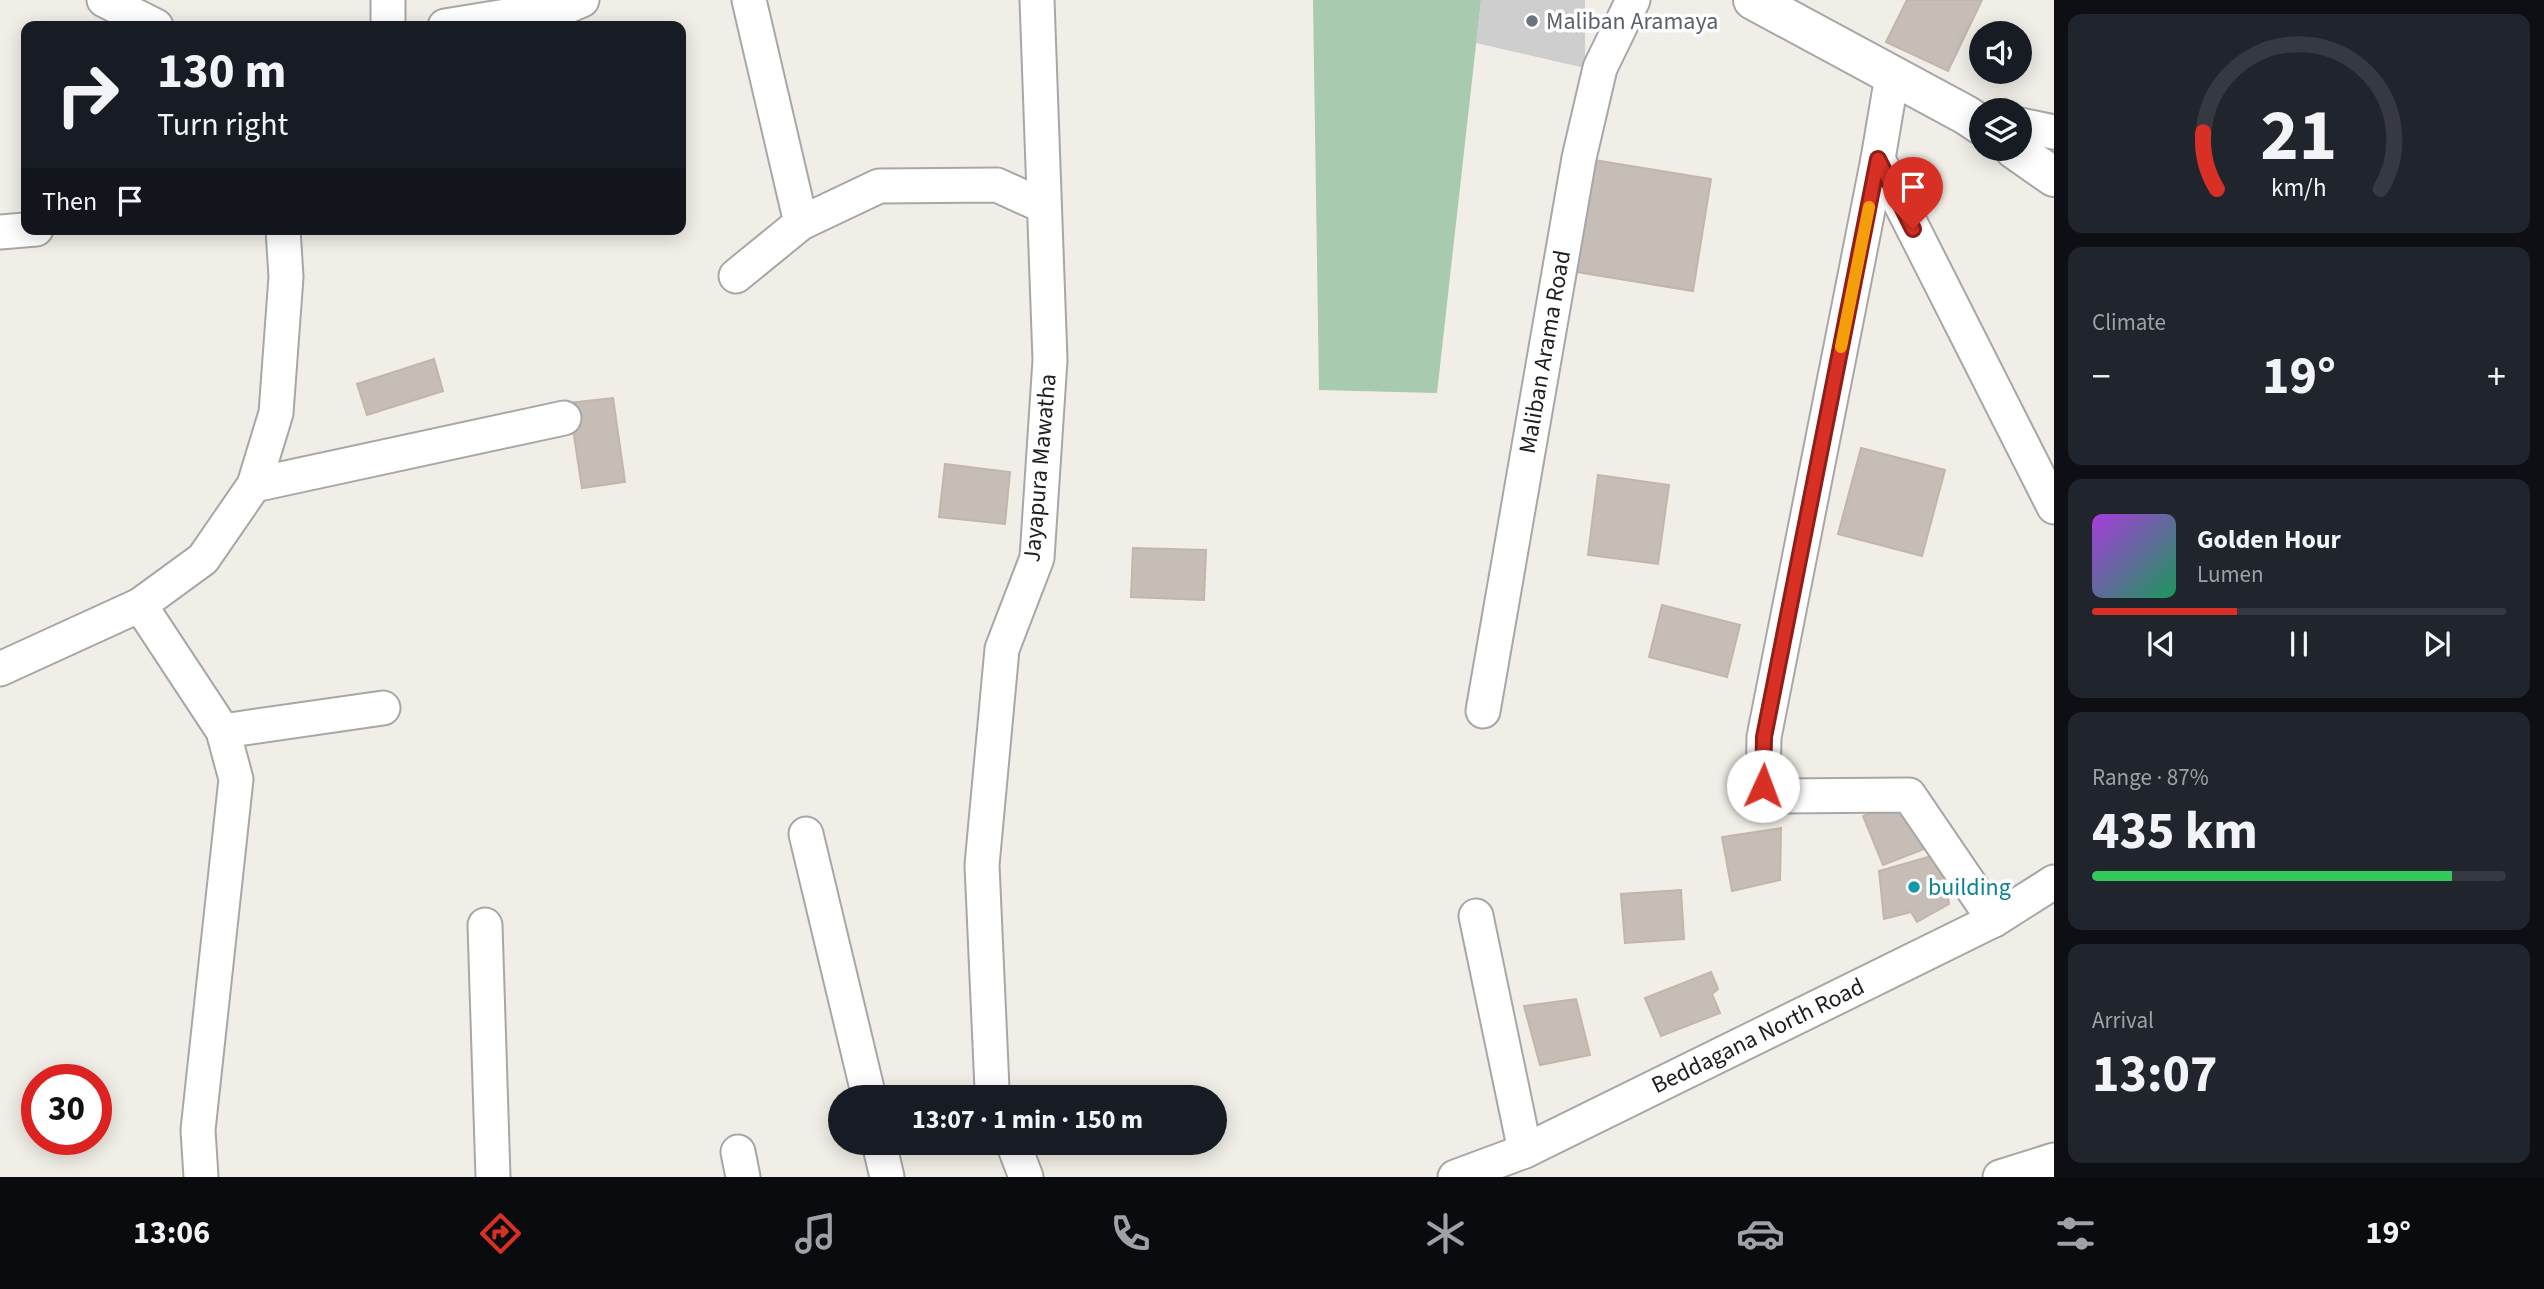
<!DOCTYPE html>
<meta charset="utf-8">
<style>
:root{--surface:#171b24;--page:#20242c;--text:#f1f3f6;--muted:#9ea1a6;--line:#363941;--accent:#d93025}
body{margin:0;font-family:"Source Sans 3",sans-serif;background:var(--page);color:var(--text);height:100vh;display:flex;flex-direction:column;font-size:26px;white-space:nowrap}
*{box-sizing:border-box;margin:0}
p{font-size:23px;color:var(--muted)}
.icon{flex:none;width:38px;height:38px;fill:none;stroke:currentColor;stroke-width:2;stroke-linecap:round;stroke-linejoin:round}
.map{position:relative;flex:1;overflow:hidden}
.drawer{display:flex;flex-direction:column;gap:14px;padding:14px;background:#0d0f14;width:490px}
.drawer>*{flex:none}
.hud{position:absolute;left:21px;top:21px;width:665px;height:214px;border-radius:14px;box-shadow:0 4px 18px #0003;background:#171b24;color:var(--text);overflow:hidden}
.fabs{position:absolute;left:1969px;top:21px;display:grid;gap:14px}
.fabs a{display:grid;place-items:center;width:63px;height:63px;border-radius:50%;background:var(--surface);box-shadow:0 4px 18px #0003;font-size:35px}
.speed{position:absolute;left:21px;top:1064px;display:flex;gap:14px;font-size:35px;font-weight:700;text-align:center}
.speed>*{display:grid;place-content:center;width:91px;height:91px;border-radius:50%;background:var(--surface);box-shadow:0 4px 18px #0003;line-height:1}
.speed .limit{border:10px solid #d22;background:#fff;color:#111}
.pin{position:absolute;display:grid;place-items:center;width:60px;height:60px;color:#fff;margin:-72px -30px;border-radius:50% 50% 50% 0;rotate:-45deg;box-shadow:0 0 7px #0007}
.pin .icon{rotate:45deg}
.me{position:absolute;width:77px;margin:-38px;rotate:2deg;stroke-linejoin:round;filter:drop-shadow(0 0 5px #0008)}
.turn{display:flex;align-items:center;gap:24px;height:147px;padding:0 21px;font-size:32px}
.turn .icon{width:91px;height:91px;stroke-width:2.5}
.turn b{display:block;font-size:49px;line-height:60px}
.then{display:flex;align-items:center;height:66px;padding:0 21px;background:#0003;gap:14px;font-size:26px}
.big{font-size:52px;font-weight:700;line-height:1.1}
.drawer .tile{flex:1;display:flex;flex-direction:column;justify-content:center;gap:10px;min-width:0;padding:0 24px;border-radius:14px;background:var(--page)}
.drawer .dial{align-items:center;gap:0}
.dial svg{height:182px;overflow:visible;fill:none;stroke:var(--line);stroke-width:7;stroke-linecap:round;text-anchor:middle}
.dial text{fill:var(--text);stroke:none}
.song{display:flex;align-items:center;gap:21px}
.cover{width:84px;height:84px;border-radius:10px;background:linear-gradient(135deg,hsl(280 70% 55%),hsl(150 70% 35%))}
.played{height:7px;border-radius:4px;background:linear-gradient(90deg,var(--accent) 35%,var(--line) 35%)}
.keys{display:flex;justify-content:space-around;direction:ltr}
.heat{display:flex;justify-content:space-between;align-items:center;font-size:38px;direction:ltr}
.charge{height:10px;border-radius:5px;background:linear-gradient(90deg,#34c759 87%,var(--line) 0)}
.trip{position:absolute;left:828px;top:1085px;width:399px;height:70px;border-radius:35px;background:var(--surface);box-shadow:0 4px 18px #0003;font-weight:700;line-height:70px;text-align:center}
.menu{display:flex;height:112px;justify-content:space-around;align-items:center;background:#090b0e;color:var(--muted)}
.menu .icon{width:49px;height:49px}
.menu .current{color:var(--accent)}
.menu b{font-size:32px;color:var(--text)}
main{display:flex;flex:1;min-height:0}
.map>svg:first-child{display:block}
</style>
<main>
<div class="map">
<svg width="2054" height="1177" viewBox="0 0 2054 1177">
<rect width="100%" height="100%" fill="#f1eee7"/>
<path fill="#cecece" d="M1481 0H1585V68L1476 43Z"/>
<path fill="#a8caae" d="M1313 0H1481L1437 393 1319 390Z"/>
<g fill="#c6beb6" stroke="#c3b5a9" stroke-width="2">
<path d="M1907 0H1982L1948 71 1886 42Z"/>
<path d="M1594 160 1711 179 1693 291 1576 272Z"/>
<path d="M434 359 443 391 367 415 357 384Z"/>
<path d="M613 398 625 482 582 488 569 403Z"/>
<path d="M1861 448 1945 470 1922 556 1838 534Z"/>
<path d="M945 464 1010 472 1005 524 939 517Z"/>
<path d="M1598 475 1669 485 1658 564 1588 555Z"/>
<path d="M1133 548 1206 550 1204 600 1131 597Z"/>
<path d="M1662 605 1740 625 1727 677 1649 657Z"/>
<path d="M1913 797 1932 846 1883 865 1863 816Z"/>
<path d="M1781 828 1780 880 1732 891 1722 837Z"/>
<path d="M1942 853 1949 904 1917 922 1911 912 1884 919 1879 871Z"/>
<path d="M1681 890 1684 939 1625 943 1621 894Z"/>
<path d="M1711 972 1718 989 1712 994 1720 1013 1661 1036 1645 998Z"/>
<path d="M1576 999 1590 1055 1540 1065 1524 1006Z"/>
</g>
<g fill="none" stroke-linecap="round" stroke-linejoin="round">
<g stroke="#a7a7a7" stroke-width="37">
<g id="minor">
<path d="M104 0 156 26"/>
<path d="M749 0 801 223"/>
<path d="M388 26V0"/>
<path d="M445 26 568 6 582 0"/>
<path d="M1892 76 1878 159 1764 737 1763 786 1778 796 1909 795 1994 920"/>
<path d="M2020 125 2054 132"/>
<path d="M1878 159 2054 507"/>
<path d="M0 232 36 229"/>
<path d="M736 276 801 223 879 186 997 185 1043 206"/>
<path d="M254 485 564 418"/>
<path d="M140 605 223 731 236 779 198 1130 201 1177"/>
<path d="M0 669 140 605 203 559 254 485 276 413 286 277 283 229"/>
<path d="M1483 711 1579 158 1600 68 1633 0"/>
<path d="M223 731 383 708"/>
<path d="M806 834 869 1097"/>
<path d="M1476 916 1525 1151"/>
<path d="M485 925 493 1177"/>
<path d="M996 1097 992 1089 982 865 1002 649 1037 558 1050 360 1037 0"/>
<path d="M879 1143 887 1177"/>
<path d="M1013 1143 1026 1177"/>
<path d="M738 1152 743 1177"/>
<path d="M1455 1177 1525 1151 1994 920 2054 882"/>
<path d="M2000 1177 2054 1160"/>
</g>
</g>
<g stroke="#a7a7a7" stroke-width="42">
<g id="tertiary">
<path d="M1753 0 1966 115 1981 125"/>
<path d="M2014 149 2054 177"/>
</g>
</g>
<use href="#minor" stroke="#fff" stroke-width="33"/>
<use href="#tertiary" stroke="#fff" stroke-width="38"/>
</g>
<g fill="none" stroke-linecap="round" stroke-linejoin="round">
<g stroke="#8d1f18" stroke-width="18">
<path id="route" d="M1763 786 1764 737 1878 159 1913 229"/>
</g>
<use href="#route" stroke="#d93025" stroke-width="12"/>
<path stroke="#f59e0b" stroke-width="12" d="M1841 347 1869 207"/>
</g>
<circle fill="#6b7280" stroke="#fff" stroke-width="2.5" cx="1532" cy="21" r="7"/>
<circle fill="#0f9aa8" stroke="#fff" stroke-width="2.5" cx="1914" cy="887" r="7"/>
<g text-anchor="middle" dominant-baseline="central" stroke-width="7" stroke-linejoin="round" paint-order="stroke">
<g font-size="24" fill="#5b616d" stroke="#fff" text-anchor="start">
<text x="1546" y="21">Maliban Aramaya</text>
</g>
<g font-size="24" fill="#202020" stroke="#fff">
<text transform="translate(1545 352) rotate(-80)">Maliban Arama Road</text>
<text transform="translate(1040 468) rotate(-85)">Jayapura Mawatha</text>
<text transform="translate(1758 1036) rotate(-26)">Beddagana North Road</text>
</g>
<g font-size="24" fill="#0d838f" stroke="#fff" text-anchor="start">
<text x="1928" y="887">building</text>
</g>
</g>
</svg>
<div class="fabs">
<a><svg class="icon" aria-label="sound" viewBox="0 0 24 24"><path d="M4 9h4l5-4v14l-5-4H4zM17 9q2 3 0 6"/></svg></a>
<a><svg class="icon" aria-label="layers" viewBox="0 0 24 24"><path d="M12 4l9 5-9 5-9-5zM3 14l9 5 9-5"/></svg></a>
</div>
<div class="speed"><div class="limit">30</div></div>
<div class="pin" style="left:1913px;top:229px;background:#d93025"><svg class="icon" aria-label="arrive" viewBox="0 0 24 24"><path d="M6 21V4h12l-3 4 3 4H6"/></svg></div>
<svg class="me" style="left:1763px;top:786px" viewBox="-20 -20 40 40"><circle r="19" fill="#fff"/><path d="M0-13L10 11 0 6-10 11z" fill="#d93025"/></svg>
<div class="trip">13:07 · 1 min · 150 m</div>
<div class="hud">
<div class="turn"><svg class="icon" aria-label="right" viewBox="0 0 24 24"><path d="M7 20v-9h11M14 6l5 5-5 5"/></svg><div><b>130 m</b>Turn right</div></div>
<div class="then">Then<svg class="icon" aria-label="arrive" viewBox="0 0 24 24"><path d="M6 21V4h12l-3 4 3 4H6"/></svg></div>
</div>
</div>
<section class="drawer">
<div class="tile dial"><svg viewBox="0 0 100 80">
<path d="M14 69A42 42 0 1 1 86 69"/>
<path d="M14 69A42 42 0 0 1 8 44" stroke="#d93025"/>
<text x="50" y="56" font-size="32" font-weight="700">21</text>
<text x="50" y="72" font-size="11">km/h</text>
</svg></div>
<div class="tile"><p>Climate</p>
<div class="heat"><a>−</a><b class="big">19°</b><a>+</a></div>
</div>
<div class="tile">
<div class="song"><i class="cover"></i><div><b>Golden Hour</b><p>Lumen</p></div></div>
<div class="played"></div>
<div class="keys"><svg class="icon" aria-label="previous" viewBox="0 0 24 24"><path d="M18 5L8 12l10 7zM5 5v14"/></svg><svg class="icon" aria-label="pause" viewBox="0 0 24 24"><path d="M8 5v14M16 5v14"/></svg><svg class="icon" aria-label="next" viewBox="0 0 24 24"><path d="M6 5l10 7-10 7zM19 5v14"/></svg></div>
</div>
<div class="tile"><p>Range · 87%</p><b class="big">435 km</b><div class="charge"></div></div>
<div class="tile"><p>Arrival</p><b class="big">13:07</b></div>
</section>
</main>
<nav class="menu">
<b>13:06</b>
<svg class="icon current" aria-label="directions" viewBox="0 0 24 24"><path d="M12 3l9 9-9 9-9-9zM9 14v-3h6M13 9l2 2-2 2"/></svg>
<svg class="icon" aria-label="music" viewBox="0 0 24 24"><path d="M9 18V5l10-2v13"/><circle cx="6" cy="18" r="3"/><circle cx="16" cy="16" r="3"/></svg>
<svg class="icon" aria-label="phone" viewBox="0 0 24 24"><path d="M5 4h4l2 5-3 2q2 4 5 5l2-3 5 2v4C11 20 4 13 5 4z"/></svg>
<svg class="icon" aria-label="climate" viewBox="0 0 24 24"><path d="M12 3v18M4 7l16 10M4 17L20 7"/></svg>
<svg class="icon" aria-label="car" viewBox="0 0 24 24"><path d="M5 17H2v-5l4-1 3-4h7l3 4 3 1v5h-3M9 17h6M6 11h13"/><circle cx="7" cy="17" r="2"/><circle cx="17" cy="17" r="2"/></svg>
<svg class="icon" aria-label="filters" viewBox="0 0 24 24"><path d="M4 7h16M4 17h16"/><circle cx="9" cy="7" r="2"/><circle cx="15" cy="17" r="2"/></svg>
<b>19°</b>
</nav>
